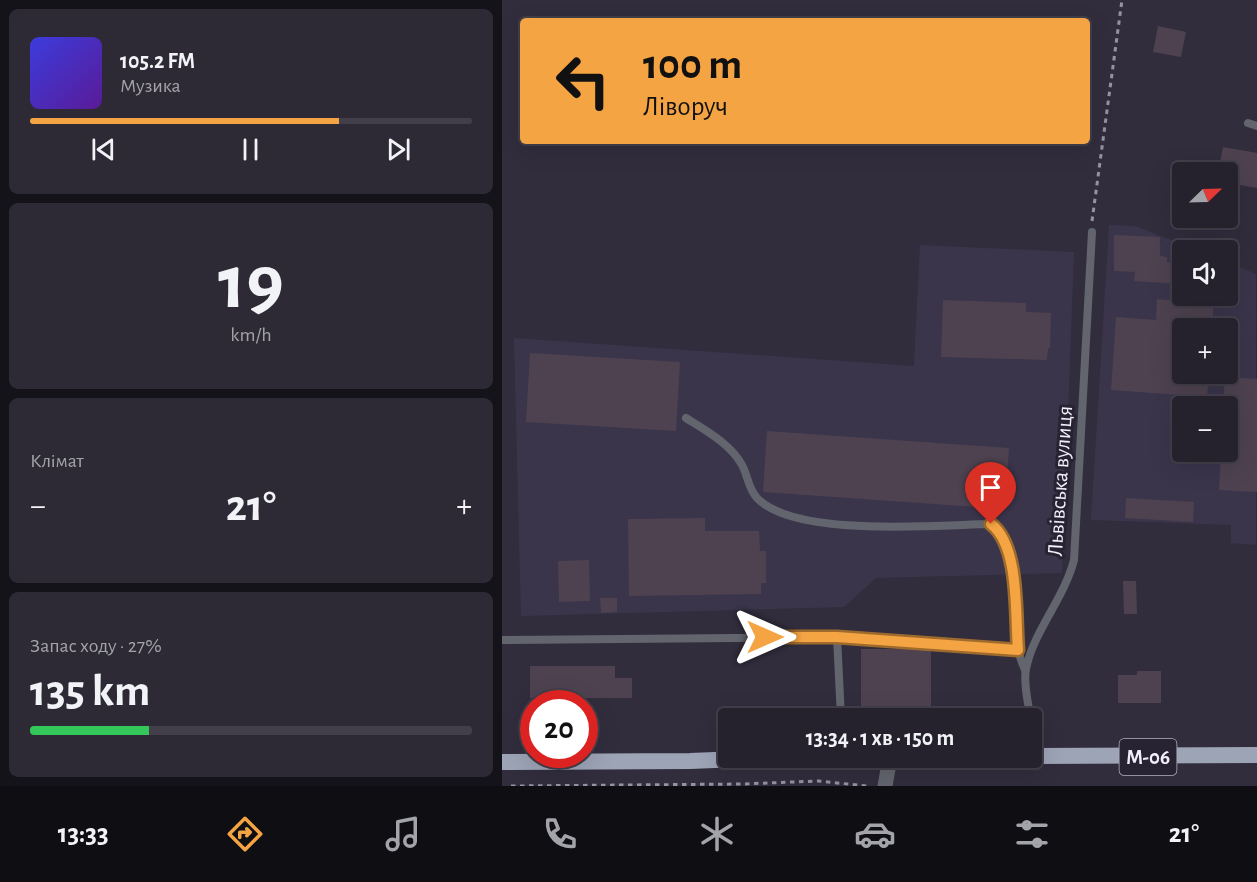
<!DOCTYPE html>
<html lang="uk">
<meta charset="utf-8">
<style>
:root{--surface:#25222e;--page:#2d2a36;--text:#f1f3f6;--muted:#a3a4aa;--line:#423f4a;--accent:#f4a443}
body{margin:0;font-family:"Alegreya Sans",sans-serif;background:var(--page);color:var(--text);height:100vh;display:flex;flex-direction:column;font-size:22px;white-space:nowrap}
*{box-sizing:border-box;margin:0}
p{font-size:20px;color:var(--muted)}
.icon{flex:none;width:33px;height:33px;fill:none;stroke:currentColor;stroke-width:2;stroke-linecap:round;stroke-linejoin:round}
.map{position:relative;flex:1;overflow:hidden}
.panel{display:flex;flex-direction:column;gap:9px;padding:9px;background:#141319;width:502px}
.panel>*{flex:none}
.guide{position:absolute;left:18px;top:18px;width:570px;height:126px;border-radius:6px;box-shadow:0 6px 24px #0002,0 0 0 2px var(--line);background:#f4a443;color:#111;overflow:hidden}
.needle{width:39px;rotate:67deg}
.fabs{position:absolute;left:670px;top:162px;display:grid;gap:12px}
.fabs a{display:grid;place-items:center;width:66px;height:66px;border-radius:6px;background:var(--surface);box-shadow:0 6px 24px #0002,0 0 0 2px var(--line);font-size:30px}
.speed{position:absolute;left:18px;top:690px;display:flex;gap:12px;font-size:30px;font-weight:700;text-align:center}
.speed>*{display:grid;place-content:center;width:78px;height:78px;border-radius:50%;background:var(--surface);box-shadow:0 6px 24px #0002,0 0 0 2px var(--line);line-height:1}
.speed .limit{border:9px solid #d22;background:#fff;color:#111}
.pin{position:absolute;display:grid;place-items:center;width:51px;height:51px;color:#fff;margin:-62px -26px;border-radius:50% 50% 50% 0;rotate:-45deg;box-shadow:0 0 6px #0007}
.pin .icon{rotate:45deg}
.me{position:absolute;width:66px;margin:-33px;rotate:90deg;stroke-linejoin:round;filter:drop-shadow(0 0 4px #0008)}
.turn{display:flex;align-items:center;gap:21px;height:126px;padding:0 24px;font-size:27px}
.turn .icon{width:78px;height:78px;stroke-width:2.5}
.turn b{display:block;font-size:42px;line-height:51px}
.big{font-size:45px;font-weight:600;line-height:1.1}
.panel .widget{flex:1;display:flex;flex-direction:column;justify-content:center;gap:9px;min-width:0;padding:0 21px;border-radius:9px;background:var(--page)}
.panel .dial{align-items:center;gap:0}
.dial b{font-size:78px;line-height:1}
.song{display:flex;align-items:center;gap:18px}
.cover{width:72px;height:72px;border-radius:9px;background:linear-gradient(135deg,hsl(240 70% 55%),hsl(270 70% 35%))}
.played{height:6px;border-radius:3px;background:linear-gradient(90deg,var(--accent) 70%,var(--line) 70%)}
.keys{display:flex;justify-content:space-around;direction:ltr}
.heat{display:flex;justify-content:space-between;align-items:center;font-size:33px;direction:ltr}
.charge{height:9px;border-radius:4px;background:linear-gradient(90deg,#34c759 27%,var(--line) 0)}
.trip{position:absolute;left:216px;top:708px;width:324px;height:60px;border-radius:6px;background:var(--surface);box-shadow:0 6px 24px #0002,0 0 0 2px var(--line);font-weight:600;line-height:60px;text-align:center}
.dock{display:flex;height:96px;justify-content:space-around;align-items:center;background:#0f0e12;color:var(--muted)}
.dock .icon{width:42px;height:42px}
.dock .active{color:var(--accent)}
.dock b{font-size:27px;color:var(--text)}
main{display:flex;flex:1;min-height:0}
.map>svg:first-child{display:block}
</style>
<main>
<section class="panel">
<div class="widget">
<div class="song"><i class="cover"></i><div><b>105.2 FM</b><p>Музика</p></div></div>
<div class="played"></div>
<div class="keys"><svg class="icon" aria-label="previous" viewBox="0 0 24 24"><path d="M18 5L8 12l10 7zM5 5v14"/></svg><svg class="icon" aria-label="pause" viewBox="0 0 24 24"><path d="M8 5v14M16 5v14"/></svg><svg class="icon" aria-label="next" viewBox="0 0 24 24"><path d="M6 5l10 7-10 7zM19 5v14"/></svg></div>
</div>
<div class="widget dial"><b>19</b><p>km/h</p></div>
<div class="widget"><p>Клімат</p>
<div class="heat"><a>−</a><b class="big">21°</b><a>+</a></div>
</div>
<div class="widget"><p>Запас ходу · 27%</p><b class="big">135 km</b><div class="charge"></div></div>
</section>
<div class="map">
<svg width="755" height="786" viewBox="0 0 755 786">
<rect width="100%" height="100%" fill="#312d3d"/>
<g fill="#3a354b" fill-rule="evenodd">
<path d="M607 225 633 226 695 250H681V296H726V262L754 274V545L729 543V525L589 520ZM681 328H726V374H681ZM681 406H726V452H681Z"/>
<path d="M418 245 572 252 560 573 374 578 342 607 19 616 12 338 412 366Z"/>
</g>
<g fill="#4e4250">
<path d="M656 26 684 32 679 57 651 52Z"/>
<path d="M721 147 755 153V188L726 183V172H716Z"/>
<path d="M612 235 658 237V256L665 257V262L681 263V289H678V284L632 281 633 272 612 271Z"/>
<path d="M675 294 712 297 710 328H681V374H707L705 397 609 390 614 317 654 320 655 299 674 301Z"/>
<path d="M441 300 524 303V312L549 313 548 348H546L545 360 439 357Z"/>
<path d="M28 353 178 362 174 431 24 422Z"/>
<path d="M723 377 755 379V492L717 490 719 452H726V406H721Z"/>
<path d="M265 431 507 448 503 509 261 492Z"/>
<path d="M624 498 692 502 691 522 623 518Z"/>
<path d="M203 518V531H257L258 551H264V583H259V594L127 596 126 519Z"/>
<path d="M87 560 88 601 57 602 56 561Z"/>
<path d="M621 581H634L635 614H622Z"/>
<path d="M98 598H115V612L99 613Z"/>
<rect x="359" y="649" width="70" height="64"/>
<path d="M28 666H113V678H130V698H28Z"/>
<path d="M635 671H659V703H616V675H635Z"/>
</g>
<g fill="none" stroke-linecap="round" stroke-linejoin="round">
<g stroke="#9693a1" stroke-width="3" stroke-dasharray="4.5 4.5" stroke-linecap="butt">
<path d="M590 221 620 0"/>
<path d="M9 786 240 784 316 781 365 786"/>
</g>
<g stroke="#62656d" stroke-width="8">
<path d="M746 123 755 126"/>
<path d="M184 418C203 430 229 444 240 465 246 476 246 488 255 498 293 538 435 525 489 524 520 548 510 612 516 648 517 656 520 663 523 670"/>
<path d="M335 637 339 718"/>
<path d="M0 640 335 637 516 650"/>
<path d="M537 756C533 735 520 688 524 669 531 632 562 599 572 560L590 232"/>
</g>
<path stroke="#62656d" stroke-width="15" d="M383 786 388 758"/>
<g stroke="#9da4b6" stroke-width="16">
<path d="M530 756 755 755"/>
<path d="M0 762 188 761 265 758"/>
</g>
</g>
<g fill="none" stroke-linecap="round" stroke-linejoin="round">
<g stroke="#9f6b2c" stroke-width="15">
<path id="route" d="M263 637H335L516 650C513 615 518 546 489 524"/>
</g>
<use href="#route" stroke="#f4a443" stroke-width="10"/>
</g>
<g text-anchor="middle" dominant-baseline="central" stroke-width="6" stroke-linejoin="round" paint-order="stroke">
<rect fill="#272333" stroke="#b4b2be" stroke-width="1.5" x="617.5" y="739" width="57" height="36" rx="4.5"/>
<g font-size="21" font-weight="bold" fill="#f1effa">
<text x="646" y="757">М-06</text>
</g>
<g font-size="22" fill="#f1effa" stroke="#272333">
<text transform="translate(558 481) rotate(-86)">Львівська вулиця</text>
</g>
</g>
</svg>
<div class="fabs">
<a><svg class="needle" viewBox="-14 -14 28 28"><path d="M0-13l5 13h-10z" fill="#e53935"/><path d="M0 13l5-13h-10z" fill="#a3a4aa"/></svg></a>
<a><svg class="icon" aria-label="sound" viewBox="0 0 24 24"><path d="M4 9h4l5-4v14l-5-4H4zM17 9q2 3 0 6"/></svg></a>
<a>+</a>
<a>−</a>
</div>
<div class="speed"><div class="limit">20</div></div>
<div class="pin" style="left:489px;top:524px;background:#d93025"><svg class="icon" aria-label="arrive" viewBox="0 0 24 24"><path d="M6 21V4h12l-3 4 3 4H6"/></svg></div>
<svg class="me" style="left:263px;top:637px" viewBox="-20 -20 40 40"><path d="M0-17L14 15 0 8-14 15z" fill="#f4a443" stroke="#fff" stroke-width="4"/></svg>
<div class="trip">13:34 · 1 хв · 150 m</div>
<div class="guide">
<div class="turn"><svg class="icon" aria-label="left" viewBox="0 0 24 24"><path d="M17 20v-9H6M10 6l-5 5 5 5"/></svg><div><b>100 m</b>Ліворуч</div></div>
</div>
</div>
</main>
<nav class="dock">
<b>13:33</b>
<svg class="icon active" aria-label="directions" viewBox="0 0 24 24"><path d="M12 3l9 9-9 9-9-9zM9 14v-3h6M13 9l2 2-2 2"/></svg>
<svg class="icon" aria-label="music" viewBox="0 0 24 24"><path d="M9 18V5l10-2v13"/><circle cx="6" cy="18" r="3"/><circle cx="16" cy="16" r="3"/></svg>
<svg class="icon" aria-label="phone" viewBox="0 0 24 24"><path d="M5 4h4l2 5-3 2q2 4 5 5l2-3 5 2v4C11 20 4 13 5 4z"/></svg>
<svg class="icon" aria-label="climate" viewBox="0 0 24 24"><path d="M12 3v18M4 7l16 10M4 17L20 7"/></svg>
<svg class="icon" aria-label="car" viewBox="0 0 24 24"><path d="M5 17H2v-5l4-1 3-4h7l3 4 3 1v5h-3M9 17h6M6 11h13"/><circle cx="7" cy="17" r="2"/><circle cx="17" cy="17" r="2"/></svg>
<svg class="icon" aria-label="filters" viewBox="0 0 24 24"><path d="M4 7h16M4 17h16"/><circle cx="9" cy="7" r="2"/><circle cx="15" cy="17" r="2"/></svg>
<b>21°</b>
</nav>
